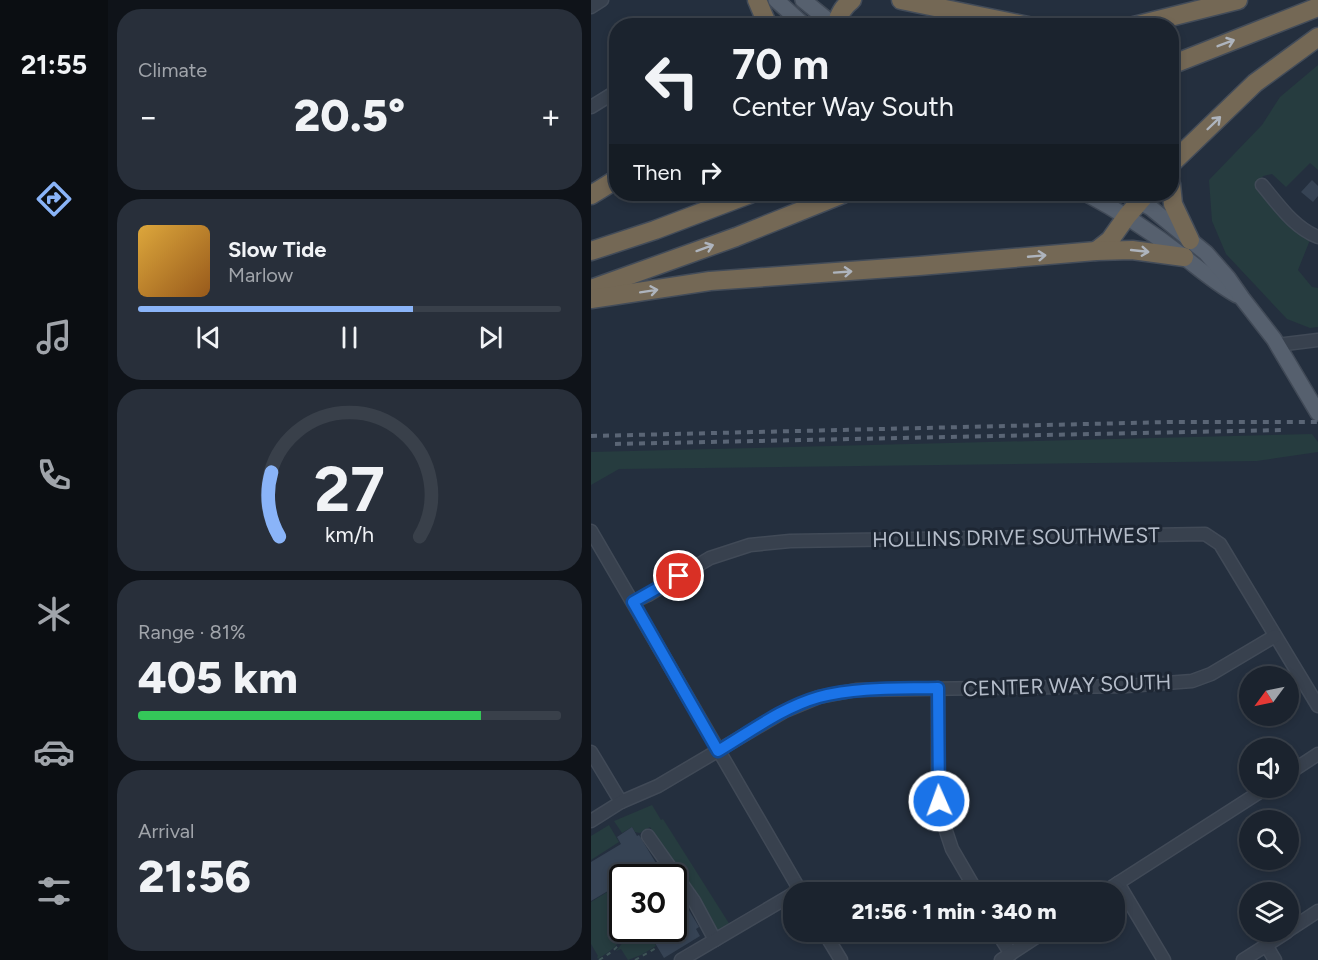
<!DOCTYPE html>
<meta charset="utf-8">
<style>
:root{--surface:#1b232e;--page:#282f3a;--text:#f1f3f6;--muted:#a0a4aa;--line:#39404a;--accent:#8ab4f8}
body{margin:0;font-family:Figtree,sans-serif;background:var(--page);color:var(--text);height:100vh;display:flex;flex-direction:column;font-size:22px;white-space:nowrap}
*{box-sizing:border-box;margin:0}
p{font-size:20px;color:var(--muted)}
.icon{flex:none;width:33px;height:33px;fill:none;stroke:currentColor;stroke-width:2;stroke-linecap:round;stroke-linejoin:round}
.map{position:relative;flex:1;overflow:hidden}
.sheet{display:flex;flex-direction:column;gap:9px;padding:9px;background:#0f1319;width:483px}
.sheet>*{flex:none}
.banner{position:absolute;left:18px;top:18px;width:570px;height:183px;border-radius:24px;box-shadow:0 3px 9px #0003,0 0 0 2px var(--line);background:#1b232e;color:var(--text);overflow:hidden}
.needle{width:39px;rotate:237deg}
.buttons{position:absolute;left:648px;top:666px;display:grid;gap:12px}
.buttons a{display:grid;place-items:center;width:60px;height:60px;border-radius:50%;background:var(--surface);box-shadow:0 3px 9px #0003,0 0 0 2px var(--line);font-size:30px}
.speed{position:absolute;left:18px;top:864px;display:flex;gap:12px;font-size:30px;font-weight:700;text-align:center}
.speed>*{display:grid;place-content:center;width:78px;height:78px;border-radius:50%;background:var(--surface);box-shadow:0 3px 9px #0003,0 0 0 2px var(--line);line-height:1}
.speed .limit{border:3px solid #111;border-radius:9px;background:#fff;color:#111}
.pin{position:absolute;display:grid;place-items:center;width:51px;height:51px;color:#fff;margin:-26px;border:3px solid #fff;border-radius:50%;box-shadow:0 2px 6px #0007}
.me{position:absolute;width:66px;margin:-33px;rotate:358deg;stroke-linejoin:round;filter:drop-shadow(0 0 4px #0008)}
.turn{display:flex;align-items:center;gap:21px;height:126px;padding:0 24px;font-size:27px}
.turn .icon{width:78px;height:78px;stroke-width:2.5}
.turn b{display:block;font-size:42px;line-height:51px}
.then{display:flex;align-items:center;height:57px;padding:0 24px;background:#0003;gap:12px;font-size:22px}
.big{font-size:45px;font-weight:800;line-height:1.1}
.sheet .card{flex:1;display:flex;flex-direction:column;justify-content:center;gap:9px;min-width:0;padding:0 21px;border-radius:24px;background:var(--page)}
.sheet .dial{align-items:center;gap:0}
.dial svg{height:156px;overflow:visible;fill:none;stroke:var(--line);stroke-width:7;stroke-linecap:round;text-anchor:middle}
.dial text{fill:var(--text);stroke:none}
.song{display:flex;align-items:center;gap:18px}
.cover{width:72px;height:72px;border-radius:9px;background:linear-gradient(135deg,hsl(40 70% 55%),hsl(30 70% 35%))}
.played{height:6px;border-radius:3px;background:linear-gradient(90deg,var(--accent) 65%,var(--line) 65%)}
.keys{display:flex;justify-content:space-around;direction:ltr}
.heat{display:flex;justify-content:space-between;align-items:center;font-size:33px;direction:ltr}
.charge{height:9px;border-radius:4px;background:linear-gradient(90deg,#34c759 81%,var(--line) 0)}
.trip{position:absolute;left:192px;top:882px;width:342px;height:60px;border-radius:24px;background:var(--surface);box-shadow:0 3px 9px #0003,0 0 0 2px var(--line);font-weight:800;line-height:60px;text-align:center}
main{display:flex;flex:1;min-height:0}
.menu{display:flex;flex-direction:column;width:108px;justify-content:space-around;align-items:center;background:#0b0e12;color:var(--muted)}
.menu .icon{width:42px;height:42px}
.menu .selected{color:var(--accent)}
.menu b{font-size:27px;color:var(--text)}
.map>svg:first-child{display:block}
</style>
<main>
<nav class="menu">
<b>21:55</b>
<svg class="icon selected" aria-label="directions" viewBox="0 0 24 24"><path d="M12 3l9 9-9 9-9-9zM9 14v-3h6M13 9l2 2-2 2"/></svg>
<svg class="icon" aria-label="music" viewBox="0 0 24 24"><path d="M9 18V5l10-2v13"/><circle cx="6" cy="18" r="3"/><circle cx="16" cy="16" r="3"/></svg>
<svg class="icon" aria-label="phone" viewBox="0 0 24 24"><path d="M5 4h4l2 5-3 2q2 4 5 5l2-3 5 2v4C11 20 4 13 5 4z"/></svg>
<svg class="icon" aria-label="climate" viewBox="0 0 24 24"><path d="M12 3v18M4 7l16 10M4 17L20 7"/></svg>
<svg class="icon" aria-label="car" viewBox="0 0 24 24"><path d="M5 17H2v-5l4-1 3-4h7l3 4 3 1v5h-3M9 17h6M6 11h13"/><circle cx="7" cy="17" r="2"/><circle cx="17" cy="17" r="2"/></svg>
<svg class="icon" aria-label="filters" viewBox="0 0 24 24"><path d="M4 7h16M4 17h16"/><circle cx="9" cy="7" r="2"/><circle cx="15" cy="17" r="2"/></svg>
</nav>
<section class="sheet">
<div class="card"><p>Climate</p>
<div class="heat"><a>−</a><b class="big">20.5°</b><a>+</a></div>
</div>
<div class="card">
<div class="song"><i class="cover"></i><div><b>Slow Tide</b><p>Marlow</p></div></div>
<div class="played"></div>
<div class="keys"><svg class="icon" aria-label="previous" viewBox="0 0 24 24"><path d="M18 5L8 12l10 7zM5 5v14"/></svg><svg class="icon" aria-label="pause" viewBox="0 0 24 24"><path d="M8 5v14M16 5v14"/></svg><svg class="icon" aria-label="next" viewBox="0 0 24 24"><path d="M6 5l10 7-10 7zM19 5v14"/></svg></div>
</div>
<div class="card dial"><svg viewBox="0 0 100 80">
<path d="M14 69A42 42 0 1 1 86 69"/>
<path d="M14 69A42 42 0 0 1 10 36" stroke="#8ab4f8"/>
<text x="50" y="56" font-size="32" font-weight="700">27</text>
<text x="50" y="72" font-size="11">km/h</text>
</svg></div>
<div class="card"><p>Range · 81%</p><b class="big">405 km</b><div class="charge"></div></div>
<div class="card"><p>Arrival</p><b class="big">21:56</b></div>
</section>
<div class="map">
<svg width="727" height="960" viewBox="0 0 727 960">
<rect width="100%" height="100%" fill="#242f3e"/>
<g fill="#263c3f">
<path d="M727 65V170L719 163 695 187 681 174 672 176 666 185 683 210 694 223 719 240 707 270 721 287 727 288V327L719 328 696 319 635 254 621 221 618 180 671 125 689 97Z"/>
<path d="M721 434 727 442V452L666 461 28 469 0 485V452Z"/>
<path d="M61 805 70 820 72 819 139 925 127 930H124L101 890 59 827 49 833 44 832 41 827 31 833 23 821Z"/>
<path d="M18 825 28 842 0 860V836Z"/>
<path d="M31 883V924L27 917 25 919 33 932C28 946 19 951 7 959L6 957 7 956 0 944V902Z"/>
<path d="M38 929H55L65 946 50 955 37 960 30 949 25 951 33 941Z"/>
</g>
<g fill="#364354">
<path d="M721 180 727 186V196L722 202 710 192Z"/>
<path d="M41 827 46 836 48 835 74 878H32V882L0 901V862L30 844 26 837Z"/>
<path d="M90 897 108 927 105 929 109 936 73 958 55 928H82V901Z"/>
</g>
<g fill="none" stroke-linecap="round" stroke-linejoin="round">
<g stroke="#414a57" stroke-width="15">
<g id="minor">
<path d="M0 7 11 0"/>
<path d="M0 107 26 91"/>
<path d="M671 185C687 204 703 228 727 237"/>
<path d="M686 345 727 340"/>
<path d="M0 531 210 892"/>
<path d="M42 602 57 595 119 558 159 545 199 541 614 534 629 544 727 706"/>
<path d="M347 688V785L351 819 361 849 386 892"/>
<path d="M0 752 30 802"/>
<path d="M698 773 727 754"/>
<path d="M0 821 30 802 67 786 194 711 228 697 265 690 536 686 601 681 620 674 684 636"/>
<path d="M57 836 103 901 124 940"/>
<path d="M527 883 573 960"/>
<path d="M513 892 675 788"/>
<path d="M698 930 727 911"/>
<path d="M233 932 250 960"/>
<path d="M406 932 420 954"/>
<path d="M675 945 684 960"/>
<path d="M90 960 202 894"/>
<path d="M410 960 453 932"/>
<path d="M652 960 696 932"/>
</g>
</g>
<g stroke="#414a57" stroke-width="18">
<g id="major">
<path d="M185 0 214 26"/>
<path d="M212 0 244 26"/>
<path d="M496 194C530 212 562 233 593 257 610 270 626 284 646 295"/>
<path d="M535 194 560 208 615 253 637 278 651 298 683 339 727 413"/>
</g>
</g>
<g stroke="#434c59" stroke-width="21">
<g id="highway">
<path d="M166 0 177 26"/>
<path d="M310 0 437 26"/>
<path d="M245 26C248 14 252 7 261 0"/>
<path d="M543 26 647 0"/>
<path d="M580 65 727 7"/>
<path d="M580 164 664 83 727 37"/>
<path d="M580 184 582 204 599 240"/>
<path d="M0 195 26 179"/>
<path d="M0 251 64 230 159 194"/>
<path d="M505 251 519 240 536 216 555 194"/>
<path d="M0 289 145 237 252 194"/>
<path d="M0 299 119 281 328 266 505 251 541 250 593 257"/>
</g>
</g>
<g stroke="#3f5557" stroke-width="2" stroke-dasharray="4.5 4.5" stroke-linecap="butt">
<path d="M26 918 32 927"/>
<path d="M8 960C26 949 28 947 36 928"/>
<path d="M44 960 67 947"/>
</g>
<use href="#minor" stroke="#38414e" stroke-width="12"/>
<use href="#major" stroke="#56606e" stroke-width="15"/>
<use href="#highway" stroke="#746855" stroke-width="18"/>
<g stroke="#5a6575" stroke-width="4" stroke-dasharray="6 6" stroke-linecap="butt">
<path d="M0 436 579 422H727"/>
<path d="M24 444 693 430"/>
</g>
</g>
<defs><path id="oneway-shaft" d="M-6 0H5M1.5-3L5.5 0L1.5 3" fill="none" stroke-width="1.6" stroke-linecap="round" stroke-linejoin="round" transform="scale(1.5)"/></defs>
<g stroke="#aeb4bd">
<use href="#oneway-shaft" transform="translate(635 43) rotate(-21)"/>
<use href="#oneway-shaft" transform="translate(623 123) rotate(-44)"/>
<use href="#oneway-shaft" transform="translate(114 248) rotate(-20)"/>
<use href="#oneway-shaft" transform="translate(549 251) rotate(6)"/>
<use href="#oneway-shaft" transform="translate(446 256) rotate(-5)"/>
<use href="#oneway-shaft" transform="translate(252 272) rotate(-4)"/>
<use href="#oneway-shaft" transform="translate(58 291) rotate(-9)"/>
</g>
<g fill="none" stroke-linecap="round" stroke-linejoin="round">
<g stroke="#114b97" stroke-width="15">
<path id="route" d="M88 576 42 602 127 751C159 732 192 707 228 697 266 687 308 689 347 688L348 801"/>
</g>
<use href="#route" stroke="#1a73e8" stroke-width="10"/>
</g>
<g text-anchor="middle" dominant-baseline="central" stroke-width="6" stroke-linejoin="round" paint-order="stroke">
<g font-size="21" fill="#b4bcc9" stroke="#1d2633">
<text transform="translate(425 537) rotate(-1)">HOLLINS DRIVE SOUTHWEST</text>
<text transform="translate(476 685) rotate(-2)">CENTER WAY SOUTH</text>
</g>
</g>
</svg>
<div class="buttons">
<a><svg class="needle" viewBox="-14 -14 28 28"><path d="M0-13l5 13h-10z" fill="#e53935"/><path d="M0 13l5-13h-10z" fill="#a0a4aa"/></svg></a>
<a><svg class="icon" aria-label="sound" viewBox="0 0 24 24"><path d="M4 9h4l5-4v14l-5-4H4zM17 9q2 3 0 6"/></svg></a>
<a><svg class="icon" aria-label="search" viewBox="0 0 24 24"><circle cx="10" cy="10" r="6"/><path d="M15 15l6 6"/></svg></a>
<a><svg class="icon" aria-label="layers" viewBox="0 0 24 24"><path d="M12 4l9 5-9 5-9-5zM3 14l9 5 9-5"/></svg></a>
</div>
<div class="speed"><div class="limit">30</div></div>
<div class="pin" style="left:88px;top:576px;background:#d93025"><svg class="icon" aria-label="arrive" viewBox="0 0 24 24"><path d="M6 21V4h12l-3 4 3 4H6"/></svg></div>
<svg class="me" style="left:348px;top:801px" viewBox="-20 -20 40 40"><circle r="17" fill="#1a73e8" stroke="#fff" stroke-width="3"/><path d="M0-11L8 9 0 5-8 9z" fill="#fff"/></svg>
<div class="trip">21:56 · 1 min · 340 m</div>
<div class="banner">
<div class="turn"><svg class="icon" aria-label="left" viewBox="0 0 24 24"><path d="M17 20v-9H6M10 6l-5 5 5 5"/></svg><div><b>70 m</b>Center Way South</div></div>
<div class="then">Then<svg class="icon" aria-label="right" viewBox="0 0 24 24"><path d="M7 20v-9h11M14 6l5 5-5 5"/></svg></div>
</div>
</div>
</main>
